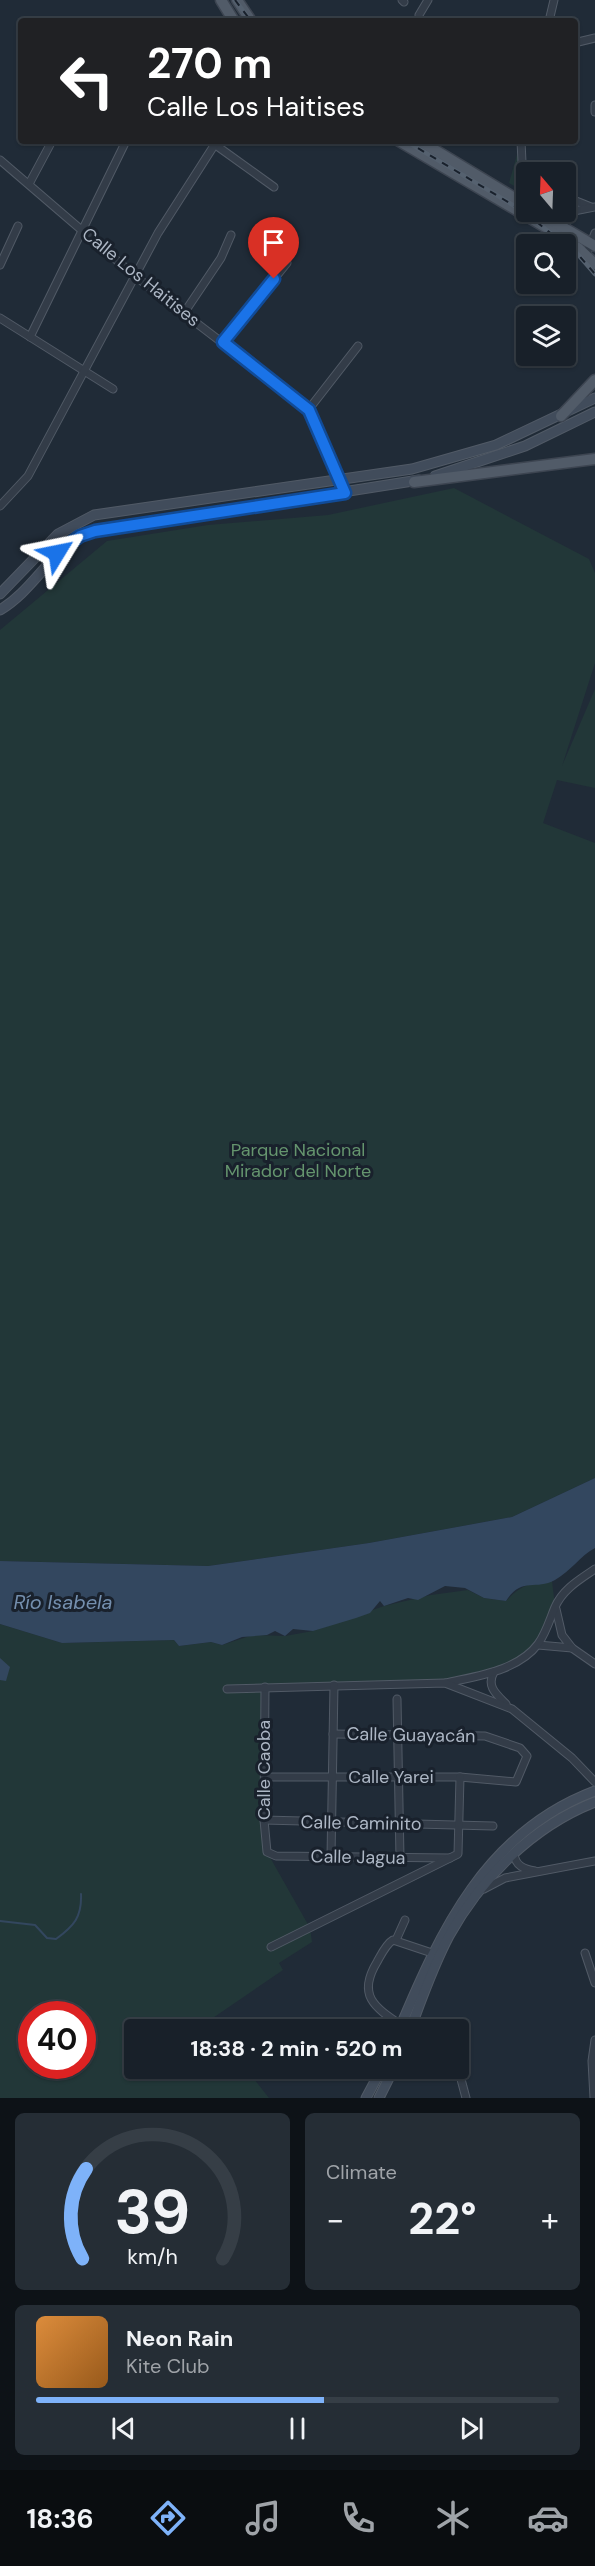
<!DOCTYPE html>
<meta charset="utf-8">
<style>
:root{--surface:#182029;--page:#252d35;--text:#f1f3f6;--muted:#9fa3a8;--line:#363e46;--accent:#7eb2f9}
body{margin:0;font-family:"DM Sans",sans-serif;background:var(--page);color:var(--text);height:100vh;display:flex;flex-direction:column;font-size:22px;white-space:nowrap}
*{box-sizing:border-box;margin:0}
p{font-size:20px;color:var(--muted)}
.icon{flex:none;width:33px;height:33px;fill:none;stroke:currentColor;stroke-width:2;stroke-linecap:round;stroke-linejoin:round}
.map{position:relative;height:2098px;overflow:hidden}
.side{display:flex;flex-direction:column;gap:15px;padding:15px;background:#0d1217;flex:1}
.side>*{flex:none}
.banner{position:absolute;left:18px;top:18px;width:560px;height:126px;border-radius:6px;box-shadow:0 2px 4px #0004,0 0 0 2px var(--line);background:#202124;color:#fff;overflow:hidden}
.needle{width:39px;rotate:341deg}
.fabs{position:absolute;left:516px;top:162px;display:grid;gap:12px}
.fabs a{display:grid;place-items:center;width:60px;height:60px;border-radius:6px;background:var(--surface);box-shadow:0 2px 4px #0004,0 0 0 2px var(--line);font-size:30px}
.speed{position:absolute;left:18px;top:2001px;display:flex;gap:12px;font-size:30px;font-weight:700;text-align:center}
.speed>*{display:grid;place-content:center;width:78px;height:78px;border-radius:50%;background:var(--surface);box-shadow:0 2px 4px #0004,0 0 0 2px var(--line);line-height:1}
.speed .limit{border:9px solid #d22;background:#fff;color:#111}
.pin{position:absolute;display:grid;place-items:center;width:51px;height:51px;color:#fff;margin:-62px -26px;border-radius:50% 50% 50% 0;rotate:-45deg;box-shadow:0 0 6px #0007}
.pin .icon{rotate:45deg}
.me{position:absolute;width:66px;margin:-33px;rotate:55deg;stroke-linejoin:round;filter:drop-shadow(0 0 4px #0008)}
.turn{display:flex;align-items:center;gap:21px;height:126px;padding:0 30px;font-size:27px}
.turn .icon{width:78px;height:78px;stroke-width:2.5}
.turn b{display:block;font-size:42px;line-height:51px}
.big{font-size:45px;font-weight:700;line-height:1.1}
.side .tile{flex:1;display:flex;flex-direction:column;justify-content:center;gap:9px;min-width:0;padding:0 21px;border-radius:9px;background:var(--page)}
.side .dial{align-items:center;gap:0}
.dial svg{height:156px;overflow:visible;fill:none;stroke:var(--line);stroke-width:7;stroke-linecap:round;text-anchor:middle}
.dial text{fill:var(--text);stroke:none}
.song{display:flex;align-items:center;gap:18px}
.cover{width:72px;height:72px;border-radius:9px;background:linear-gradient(135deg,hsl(30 70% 55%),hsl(30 70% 35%))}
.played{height:6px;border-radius:3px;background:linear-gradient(90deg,var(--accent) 55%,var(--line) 55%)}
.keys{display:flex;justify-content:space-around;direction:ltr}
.heat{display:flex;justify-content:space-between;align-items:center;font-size:33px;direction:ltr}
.side .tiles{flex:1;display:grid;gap:15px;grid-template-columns:1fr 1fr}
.tile:last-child{grid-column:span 2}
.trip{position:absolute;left:124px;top:2019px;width:345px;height:60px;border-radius:6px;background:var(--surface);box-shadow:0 2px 4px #0004,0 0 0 2px var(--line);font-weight:700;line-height:60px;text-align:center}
.tabs{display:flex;height:96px;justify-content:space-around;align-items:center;background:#0a0d10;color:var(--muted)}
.tabs .icon{width:42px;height:42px}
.tabs .active{color:var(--accent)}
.tabs b{font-size:27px;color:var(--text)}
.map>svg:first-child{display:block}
</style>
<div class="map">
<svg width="595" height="2098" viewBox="0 0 595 2098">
<rect width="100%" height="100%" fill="#202b37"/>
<g fill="#223738" fill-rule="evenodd">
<path d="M518 151 526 174V193L509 183Z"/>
<path d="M454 488 589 559 595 573V663L562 766 595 689V788L557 780 543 823 595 843V1478L512 1517 369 1543 208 1566 0 1561V630L107 541 208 525 328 515Z"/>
<path d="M552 1581 555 1606 538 1645 494 1672 445 1683 265 1687 267 1852 310 1928 312 1942 279 1963 283 1970 204 2024 208 2029 135 2030V2068L246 2069 269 2098H0V1624L62 1643 174 1640 179 1646 211 1642 222 1645 253 1635 285 1636 313 1631 384 1606 431 1595 468 1590 484 1598 506 1601C521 1585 531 1582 552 1581ZM32 2014H82V2066H32Z"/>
</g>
<g fill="#33475f">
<path d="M595 1478V1548C580 1556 571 1571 555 1580 535 1591 522 1576 506 1601L484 1598 465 1588 445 1586 418 1600 408 1598 384 1606 380 1601 370 1613 356 1618 313 1631 293 1629 285 1636 275 1631 267 1635 242 1637 222 1645 211 1642 179 1646 174 1640 62 1643 0 1624V1561L208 1566 369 1543 512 1517Z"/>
<path d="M0 1658 10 1667 6 1681 0 1680Z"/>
</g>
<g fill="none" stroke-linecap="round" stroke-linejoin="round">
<path stroke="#33475f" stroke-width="2" d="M0 1921 35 1925 47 1938 56 1939C74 1926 82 1917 81 1894"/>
<g stroke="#515a66" stroke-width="9">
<g id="street">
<path d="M402 0 404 2"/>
<path d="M419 15 428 0"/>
<path d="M549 21 554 0"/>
<path d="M574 43 595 38"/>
<path d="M595 105V112"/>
<path d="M210 141 274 187"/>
<path d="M521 141 522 162 527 172"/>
<path d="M0 160 135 276 309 409 345 493"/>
<path d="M29 184 52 141"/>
<path d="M566 197 591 207"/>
<path d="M561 231 574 211 595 207"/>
<path d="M586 255 595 233"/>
<path d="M0 265 18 226"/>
<path d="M184 313 221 258 231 235"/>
<path d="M0 318 113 389"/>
<path d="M30 337 126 141"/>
<path d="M223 342 287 263"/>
<path d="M309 409 358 346"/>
<path d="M0 506 28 476 158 233 215 144"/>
<path d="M556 1609 562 1635 572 1648"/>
<path d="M538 1645 572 1648 595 1664"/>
<path d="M494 1672C486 1686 496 1694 506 1704"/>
<path d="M446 1683C476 1676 518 1671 538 1644 546 1633 550 1619 555 1607 563 1589 579 1580 595 1569"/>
<path d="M265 1687 264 1820 267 1852 276 1856 450 1858"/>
<path d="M227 1689 445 1683 512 1709 572 1758 595 1782"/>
<path d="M397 1699 400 1858"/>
<path d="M265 1777H460L516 1782 527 1756 520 1748 485 1736 333 1734"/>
<path d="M264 1820 493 1826"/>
<path d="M514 1853C515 1866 524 1869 535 1871"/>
<path d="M331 1857 334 1685"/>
<path d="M484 1889 505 1878 595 1861"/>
<path d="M396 1940 405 1920"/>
<path d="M271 1947 458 1854 460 1777"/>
<path d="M585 1953 595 1983"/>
<path d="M401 2025C374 2007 357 1995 377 1962 381 1955 386 1944 393 1940L432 1953"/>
<path d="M458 2068 466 2098"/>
<path d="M594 2098 592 2061 595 2040"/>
</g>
</g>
<g stroke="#515a66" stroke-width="11">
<g id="secondary">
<path d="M435 476 525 446 595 412"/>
<path d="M0 594 58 534 94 515 412 469 496 445 595 398"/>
<path d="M0 610C38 587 50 547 95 531L419 480"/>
<path d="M399 2030C441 1930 486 1832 595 1791"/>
<path d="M410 2030C422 1998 433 1966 449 1936 481 1878 533 1826 595 1802"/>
<path d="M366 2098 382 2068"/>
<path d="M379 2098 394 2068"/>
</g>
</g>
<g stroke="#3d4551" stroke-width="13">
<g id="primary">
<path d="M221 0 234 21"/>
<path d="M237 0 251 21"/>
<path d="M399 141 547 228 578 248 595 264"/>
<path d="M420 141 526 205"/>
<path d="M537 212 595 246"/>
<path d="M561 416 595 380"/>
<path d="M414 482 595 459"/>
</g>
</g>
<use href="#street" stroke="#333c48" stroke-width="7"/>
<use href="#secondary" stroke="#414c5b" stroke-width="9"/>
<use href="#primary" stroke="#515b68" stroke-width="10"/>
<g stroke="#55616f" stroke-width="4.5">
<g id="rail">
<path d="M235 0 251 21"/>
<path d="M406 141 523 211 564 244"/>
<path d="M562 236 595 274"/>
</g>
</g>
<use href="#rail" stroke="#19212c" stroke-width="2" stroke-dasharray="7" stroke-linecap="butt"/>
</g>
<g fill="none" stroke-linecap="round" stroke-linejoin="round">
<g stroke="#114b97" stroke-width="15">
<path id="route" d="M57 553 80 536 95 531 345 493 309 410 223 342 274 279"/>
</g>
<use href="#route" stroke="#1a73e8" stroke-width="10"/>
</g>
<g text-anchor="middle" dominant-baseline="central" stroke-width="6" stroke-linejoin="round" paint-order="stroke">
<g font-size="18" fill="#adb7c5" stroke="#19212c">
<text transform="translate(141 277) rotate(39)">Calle Los Haitises</text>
<text transform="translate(411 1735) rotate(1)">Calle Guayacán</text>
<text transform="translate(264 1770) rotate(-90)">Calle Caoba</text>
<text x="391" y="1777">Calle Yarei</text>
<text transform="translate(361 1823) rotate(1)">Calle Caminito</text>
<text transform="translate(358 1857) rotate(1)">Calle Jagua</text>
</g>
<g font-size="18" fill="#65956e" stroke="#19212c">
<text x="298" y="1150">Parque Nacional<tspan x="298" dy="21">Mirador del Norte</tspan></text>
</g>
<g font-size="20" font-style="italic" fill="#748fae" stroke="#19212c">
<text x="63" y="1602">Río Isabela</text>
</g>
</g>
</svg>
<div class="fabs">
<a><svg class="needle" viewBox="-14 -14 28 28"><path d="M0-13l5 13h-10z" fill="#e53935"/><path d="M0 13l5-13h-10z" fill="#9fa3a8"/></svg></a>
<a><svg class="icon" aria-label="search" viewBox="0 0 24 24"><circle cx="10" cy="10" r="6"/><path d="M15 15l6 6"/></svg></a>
<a><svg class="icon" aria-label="layers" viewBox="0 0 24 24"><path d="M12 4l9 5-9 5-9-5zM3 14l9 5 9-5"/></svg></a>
</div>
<div class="speed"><div class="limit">40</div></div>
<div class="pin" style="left:274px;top:279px;background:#d93025"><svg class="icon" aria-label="arrive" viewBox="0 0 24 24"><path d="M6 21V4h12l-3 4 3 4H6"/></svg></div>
<svg class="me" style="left:57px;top:553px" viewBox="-20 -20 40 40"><path d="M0-17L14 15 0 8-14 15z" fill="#1a73e8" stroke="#fff" stroke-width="4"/></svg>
<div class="trip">18:38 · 2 min · 520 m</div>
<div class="banner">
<div class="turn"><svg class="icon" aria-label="left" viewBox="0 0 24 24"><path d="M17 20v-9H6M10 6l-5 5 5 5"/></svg><div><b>270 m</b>Calle Los Haitises</div></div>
</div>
</div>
<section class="side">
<div class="tiles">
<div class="tile dial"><svg viewBox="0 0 100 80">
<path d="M14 69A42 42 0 1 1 86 69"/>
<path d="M14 69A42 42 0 0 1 16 23" stroke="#7eb2f9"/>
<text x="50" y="56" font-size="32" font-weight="700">39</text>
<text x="50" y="72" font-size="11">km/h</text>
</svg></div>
<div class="tile"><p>Climate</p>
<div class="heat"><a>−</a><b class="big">22°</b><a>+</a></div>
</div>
<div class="tile">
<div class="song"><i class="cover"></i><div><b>Neon Rain</b><p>Kite Club</p></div></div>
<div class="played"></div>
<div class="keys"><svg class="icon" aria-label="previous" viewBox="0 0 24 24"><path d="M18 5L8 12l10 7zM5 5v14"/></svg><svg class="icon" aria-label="pause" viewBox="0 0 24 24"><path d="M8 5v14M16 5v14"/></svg><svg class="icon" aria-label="next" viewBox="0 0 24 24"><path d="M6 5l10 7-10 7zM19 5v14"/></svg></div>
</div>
</div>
</section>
<nav class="tabs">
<b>18:36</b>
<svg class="icon active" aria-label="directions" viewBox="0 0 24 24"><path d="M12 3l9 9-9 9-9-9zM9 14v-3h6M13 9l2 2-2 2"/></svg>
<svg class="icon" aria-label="music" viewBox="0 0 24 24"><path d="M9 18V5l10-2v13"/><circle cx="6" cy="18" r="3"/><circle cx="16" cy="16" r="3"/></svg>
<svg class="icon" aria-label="phone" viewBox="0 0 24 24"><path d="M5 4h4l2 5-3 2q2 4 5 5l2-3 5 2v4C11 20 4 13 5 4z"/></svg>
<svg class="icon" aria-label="climate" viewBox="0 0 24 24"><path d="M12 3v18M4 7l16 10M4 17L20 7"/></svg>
<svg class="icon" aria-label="car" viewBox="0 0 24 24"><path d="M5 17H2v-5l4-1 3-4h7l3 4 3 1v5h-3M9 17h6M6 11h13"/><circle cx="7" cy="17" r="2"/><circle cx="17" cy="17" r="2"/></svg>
</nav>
